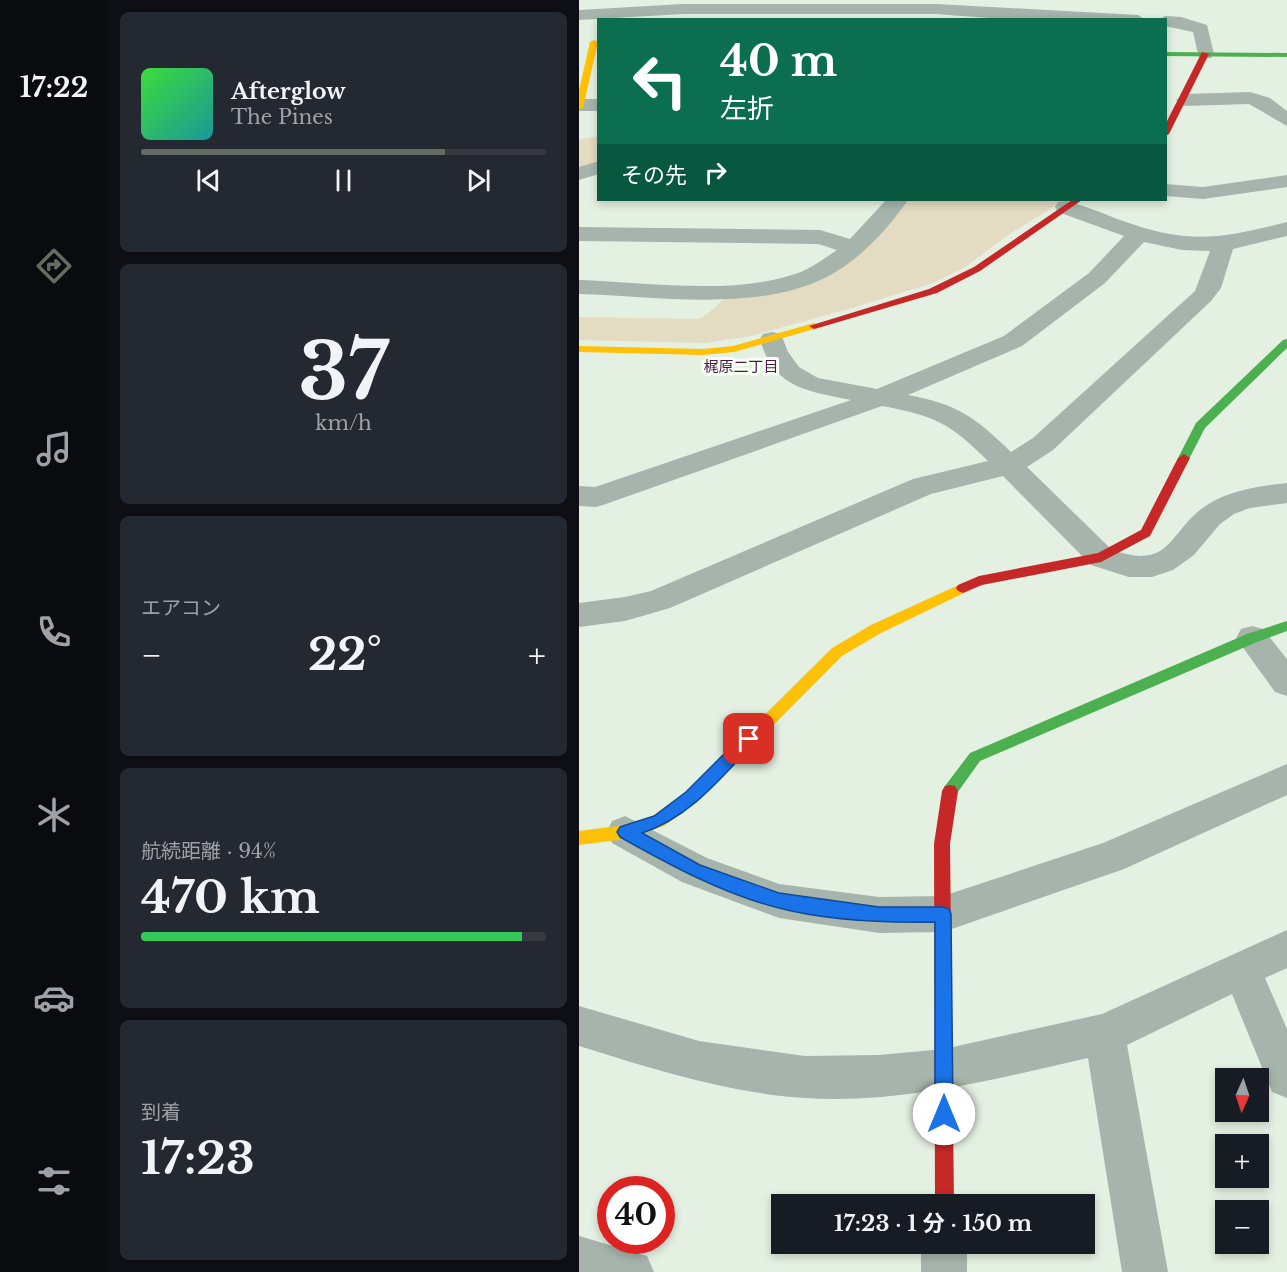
<!DOCTYPE html>
<html lang="ja">
<meta charset="utf-8">
<style>
:root{--surface:#171b24;--page:#242831;--text:#f1f3f6;--muted:#9ea1a6;--line:#363941;--accent:#646d62}
body{margin:0;font-family:"Libre Baskerville","Noto Sans JP",serif;background:var(--page);color:var(--text);height:100vh;display:flex;flex-direction:column;font-size:22px;white-space:nowrap}
*{box-sizing:border-box;margin:0}
p{font-size:20px;color:var(--muted)}
.icon{flex:none;width:33px;height:33px;fill:none;stroke:currentColor;stroke-width:2;stroke-linecap:round;stroke-linejoin:round}
.map{position:relative;flex:1;overflow:hidden}
.panel{display:flex;flex-direction:column;gap:12px;padding:12px;background:#0d0f14;width:471px}
.panel>*{flex:none}
.guide{position:absolute;left:18px;top:18px;width:570px;height:183px;border-radius:0px;box-shadow:0 3px 9px #0003;background:#0b6e4f;color:#fff;overflow:hidden}
.needle{width:39px;rotate:183deg}
.buttons{position:absolute;left:636px;top:1068px;display:grid;gap:12px}
.buttons a{display:grid;place-items:center;width:54px;height:54px;border-radius:0px;background:var(--surface);box-shadow:0 3px 9px #0003;font-size:30px}
.speed{position:absolute;left:18px;top:1176px;display:flex;gap:12px;font-size:30px;font-weight:700;text-align:center}
.speed>*{display:grid;place-content:center;width:78px;height:78px;border-radius:50%;background:var(--surface);box-shadow:0 3px 9px #0003;line-height:1}
.speed .limit{border:9px solid #d22;background:#fff;color:#111}
.pin{position:absolute;display:grid;place-items:center;width:51px;height:51px;color:#fff;margin:-26px;border-radius:12px;box-shadow:0 3px 9px #0006}
.me{position:absolute;width:66px;margin:-33px;rotate:0deg;stroke-linejoin:round;filter:drop-shadow(0 0 4px #0008)}
.turn{display:flex;align-items:center;gap:21px;height:126px;padding:0 24px;font-size:27px}
.turn .icon{width:78px;height:78px;stroke-width:2.5}
.turn b{display:block;font-size:42px;line-height:51px}
.then{display:flex;align-items:center;height:57px;padding:0 24px;background:#0003;gap:12px;font-size:22px}
.big{font-size:45px;font-weight:700;line-height:1.1}
.panel .card{flex:1;display:flex;flex-direction:column;justify-content:center;gap:9px;min-width:0;padding:0 21px;border-radius:9px;background:var(--page)}
.panel .dial{align-items:center;gap:0}
.dial b{font-size:78px;line-height:1}
.song{display:flex;align-items:center;gap:18px}
.cover{width:72px;height:72px;border-radius:9px;background:linear-gradient(135deg,hsl(120 70% 55%),hsl(180 70% 35%))}
.played{height:6px;border-radius:3px;background:linear-gradient(90deg,var(--accent) 75%,var(--line) 75%)}
.keys{display:flex;justify-content:space-around;direction:ltr}
.heat{display:flex;justify-content:space-between;align-items:center;font-size:33px;direction:ltr}
.charge{height:9px;border-radius:4px;background:linear-gradient(90deg,#34c759 94%,var(--line) 0)}
.trip{position:absolute;left:192px;top:1194px;width:324px;height:60px;border-radius:0px;background:var(--surface);box-shadow:0 3px 9px #0003;font-weight:700;line-height:60px;text-align:center}
main{display:flex;flex:1;min-height:0}
.dock{display:flex;flex-direction:column;width:108px;justify-content:space-around;align-items:center;background:#090b0e;color:var(--muted)}
.dock .icon{width:42px;height:42px}
.dock .selected{color:var(--accent)}
.dock b{font-size:27px;color:var(--text)}
.map>svg:first-child{display:block}
</style>
<main>
<nav class="dock">
<b>17:22</b>
<svg class="icon selected" aria-label="directions" viewBox="0 0 24 24"><path d="M12 3l9 9-9 9-9-9zM9 14v-3h6M13 9l2 2-2 2"/></svg>
<svg class="icon" aria-label="music" viewBox="0 0 24 24"><path d="M9 18V5l10-2v13"/><circle cx="6" cy="18" r="3"/><circle cx="16" cy="16" r="3"/></svg>
<svg class="icon" aria-label="phone" viewBox="0 0 24 24"><path d="M5 4h4l2 5-3 2q2 4 5 5l2-3 5 2v4C11 20 4 13 5 4z"/></svg>
<svg class="icon" aria-label="climate" viewBox="0 0 24 24"><path d="M12 3v18M4 7l16 10M4 17L20 7"/></svg>
<svg class="icon" aria-label="car" viewBox="0 0 24 24"><path d="M5 17H2v-5l4-1 3-4h7l3 4 3 1v5h-3M9 17h6M6 11h13"/><circle cx="7" cy="17" r="2"/><circle cx="17" cy="17" r="2"/></svg>
<svg class="icon" aria-label="filters" viewBox="0 0 24 24"><path d="M4 7h16M4 17h16"/><circle cx="9" cy="7" r="2"/><circle cx="15" cy="17" r="2"/></svg>
</nav>
<section class="panel">
<div class="card">
<div class="song"><i class="cover"></i><div><b>Afterglow</b><p>The Pines</p></div></div>
<div class="played"></div>
<div class="keys"><svg class="icon" aria-label="previous" viewBox="0 0 24 24"><path d="M18 5L8 12l10 7zM5 5v14"/></svg><svg class="icon" aria-label="pause" viewBox="0 0 24 24"><path d="M8 5v14M16 5v14"/></svg><svg class="icon" aria-label="next" viewBox="0 0 24 24"><path d="M6 5l10 7-10 7zM19 5v14"/></svg></div>
</div>
<div class="card dial"><b>37</b><p>km/h</p></div>
<div class="card"><p>エアコン</p>
<div class="heat"><a>−</a><b class="big">22°</b><a>+</a></div>
</div>
<div class="card"><p>航続距離 · 94%</p><b class="big">470 km</b><div class="charge"></div></div>
<div class="card"><p>到着</p><b class="big">17:23</b></div>
</section>
<div class="map">
<svg width="708" height="1272" viewBox="0 0 708 1272">
<rect width="100%" height="100%" fill="#e4f0e2"/>
<g fill="#e3dbc2">
<path d="M19 137V165L0 171V139Z"/>
<path d="M324 200H486L432 233 386 267 354 283 273 308 172 336 127 343 0 340V317L119 319C134 313 139 301 153 294L231 280 314 216Z"/>
</g>
<g fill="none" stroke-linecap="round" stroke-linejoin="round">
<g fill="#a6b4ac" fill-rule="evenodd">
<path d="M104 4H357L559 15 567 20H436L357 14H104L0 20V10Z"/>
<path d="M586 16 602 17 628 25 635 54 632 58H620L614 32 586 26V20H579Z"/>
<path d="M671 92 691 98 708 111V126L670 104 606 106 597 100 606 94Z"/>
<rect x="0" y="99" width="20" height="12"/>
<path d="M20 161V174L0 180V167Z"/>
<path d="M708 175V187L624 199 586 196V184L624 187Z"/>
<path d="M307 200H329C306 233 275 266 237 282 168 311 74 296 0 294V280C67 282 155 296 219 273 233 268 246 258 258 250L239 244 0 241V227L241 230 271 239Z"/>
<path d="M487 201C509 206 531 217 553 224 614 245 648 237 708 222V236L654 249 642 288 632 301 474 450 448 467 532 549C593 573 590 529 628 505 651 490 681 486 708 483V503L671 508 655 514 641 524 615 555 594 570 573 577H550L512 565 424 476 352 494 91 608 46 621 0 627V603L46 597 72 591 334 479 409 461C371 423 356 416 303 406L27 504 17 507 0 506V486L16 487 272 400C229 391 194 388 181 339L184 334 193 332 202 334 209 352 220 367 239 378 298 389 425 336 510 273 545 236 479 212 476 207 479 202ZM565 242 603 250 631 251 616 291 454 438 432 452C397 418 379 404 329 395L443 346 526 283Z"/>
<path d="M673 626 684 629 708 659V696L696 692 657 638 662 629Z"/>
<path d="M708 764V795L545 869 364 932 300 933 200 918 103 882 33 843 28 832 33 821 46 816 128 858 200 884 300 897 364 896 524 843Z"/>
<path d="M708 930V968L686 978 708 1029V1098L693 1092 653 994 548 1045 589 1272H543L509 1058C416 1079 323 1104 226 1098 148 1093 74 1069 0 1046V1006L120 1041 226 1056 300 1055 365 1049 523 1014Z"/>
<path d="M0 1236 68 1256 75 1272H0Z"/>
<rect x="342" y="1244" width="46" height="28"/>
</g>
<g fill="#4caf50" fill-rule="evenodd">
<path d="M586 52 708 53V57L586 56Z"/>
<path d="M708 339V348L626 428 609 461H601L599 458 617 423 704 340Z"/>
<path d="M708 621V631L678 642 401 761 376 796 371 797 366 796 363 791 366 786 391 753 668 634Z"/>
</g>
<g fill="#ffc107" fill-rule="evenodd">
<path d="M15 40 19 42 4 108 0 110V90L11 42Z"/>
<path d="M235 323 240 326 239 328 155 352 124 355 0 352V346L124 349 154 346Z"/>
<path d="M384 583 391 588 389 591 302 633 263 656 118 802 85 826 46 839 0 845V831L46 825 75 816 108 792 253 648 292 625Z"/>
</g>
<g fill="#c62828" fill-rule="evenodd">
<path d="M623 52 630 54 590 134 586 136V125Z"/>
<path d="M493 200H503L401 271 358 293 239 328 235 329 230 326 350 289 395 267Z"/>
<path d="M605 454 611 458 571 536 522 562 403 585 384 593 379 591 377 588 379 585 400 576 519 553 562 530 599 458Z"/>
<path d="M371 785 376 786 379 791 371 844 375 1204H356L355 844 363 791 366 786Z"/>
</g>
</g>
<path fill="#1a73e8" stroke="#114b97" stroke-width="1.5" d="M170 733 175 734 178 739 175 743C142 778 110 818 63 833L121 865 200 893 300 907H364L370 909 372 914 374 1114 371 1121 365 1124 358 1121 356 1114V922C304 923 250 921 200 908 144 894 91 865 41 837L38 832 41 827 75 816 107 792 165 734Z"/>
<g text-anchor="middle" dominant-baseline="central" stroke-width="6" stroke-linejoin="round" paint-order="stroke">
<g font-size="15" fill="#4e1946" stroke="#f6fff4">
<text x="162" y="366">梶原二丁目</text>
</g>
</g>
</svg>
<div class="buttons">
<a><svg class="needle" viewBox="-14 -14 28 28"><path d="M0-13l5 13h-10z" fill="#e53935"/><path d="M0 13l5-13h-10z" fill="#9ea1a6"/></svg></a>
<a>+</a>
<a>−</a>
</div>
<div class="speed"><div class="limit">40</div></div>
<div class="pin" style="left:170px;top:739px;background:#d93025"><svg class="icon" aria-label="arrive" viewBox="0 0 24 24"><path d="M6 21V4h12l-3 4 3 4H6"/></svg></div>
<svg class="me" style="left:365px;top:1114px" viewBox="-20 -20 40 40"><circle r="19" fill="#fff"/><path d="M0-13L10 11 0 6-10 11z" fill="#1a73e8"/></svg>
<div class="trip">17:23 · 1 分 · 150 m</div>
<div class="guide">
<div class="turn"><svg class="icon" aria-label="left" viewBox="0 0 24 24"><path d="M17 20v-9H6M10 6l-5 5 5 5"/></svg><div><b>40 m</b>左折</div></div>
<div class="then">その先<svg class="icon" aria-label="right" viewBox="0 0 24 24"><path d="M7 20v-9h11M14 6l5 5-5 5"/></svg></div>
</div>
</div>
</main>
